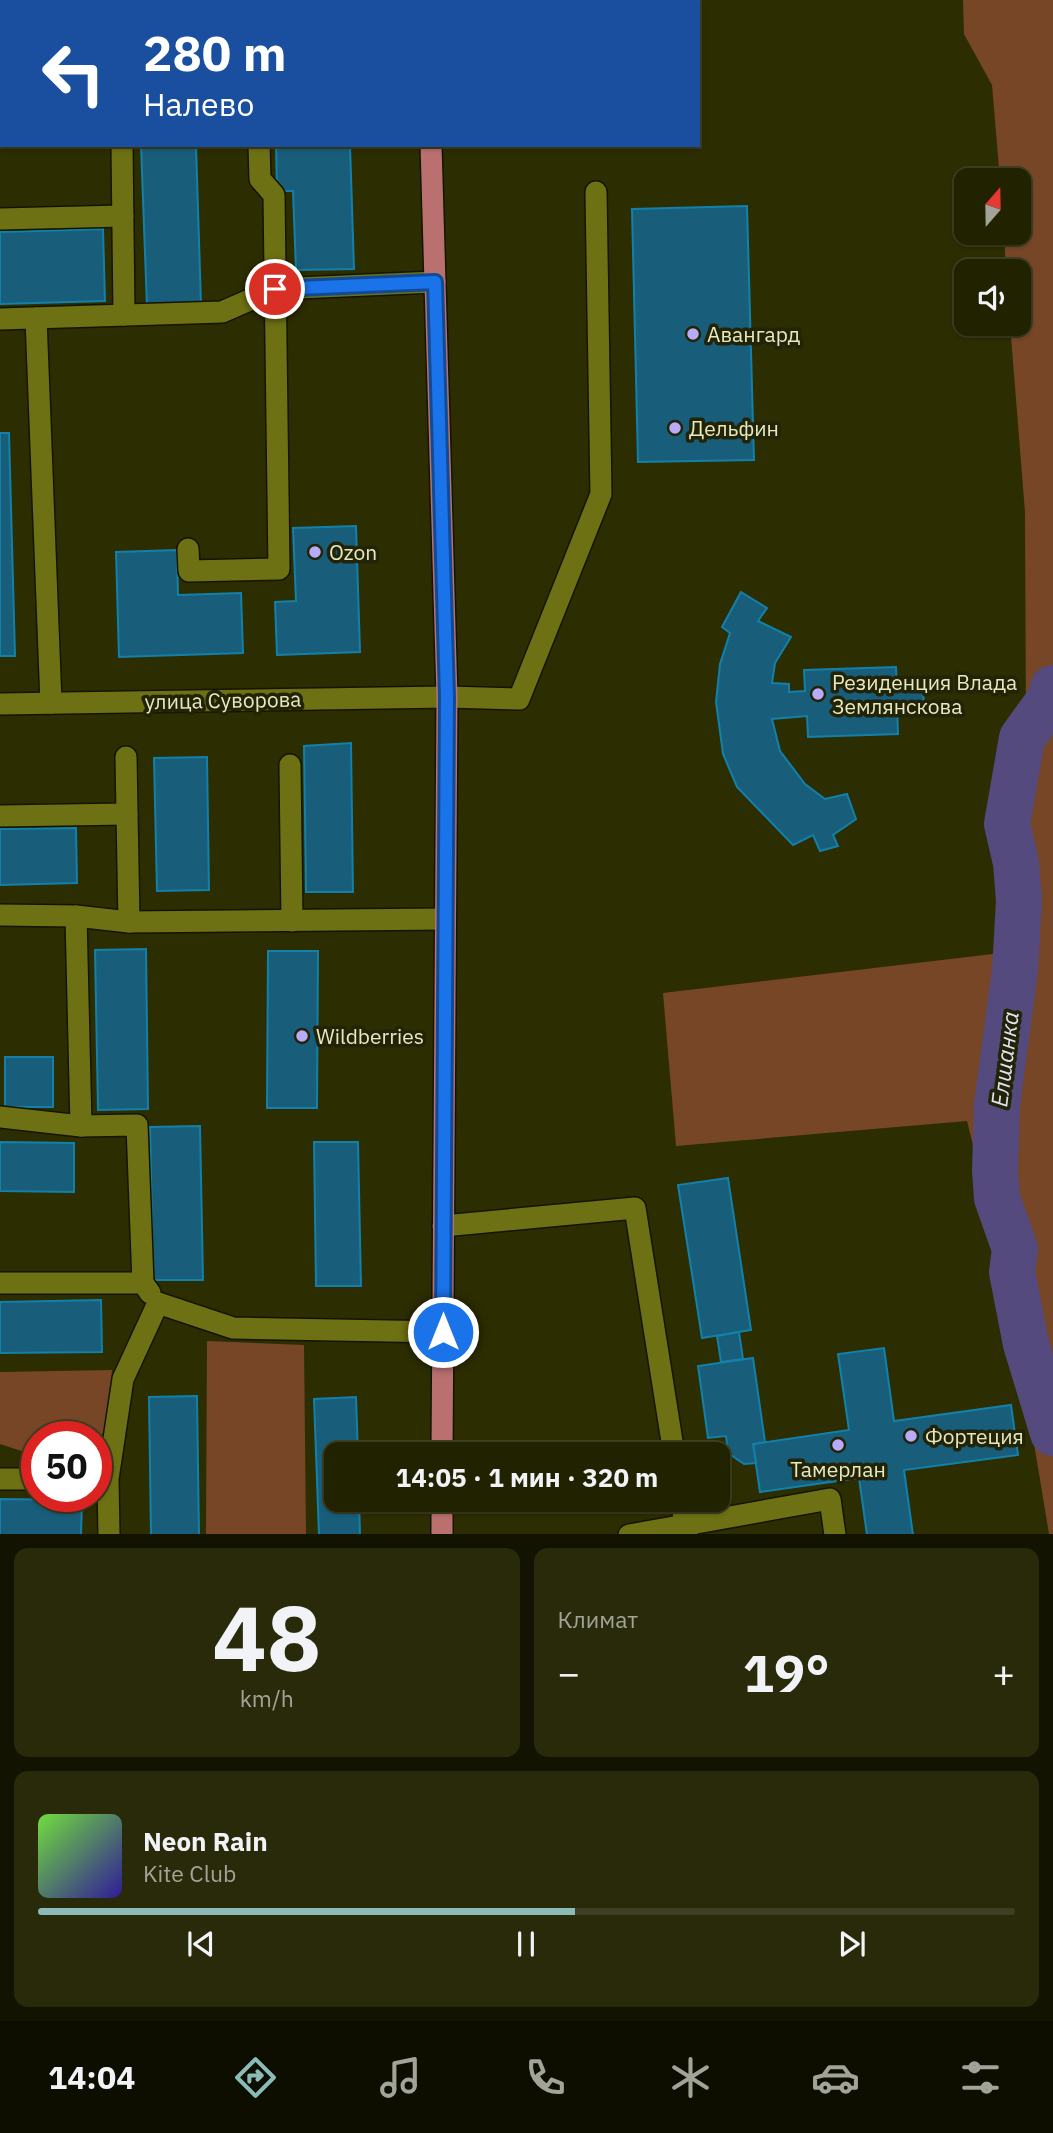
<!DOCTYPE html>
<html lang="ru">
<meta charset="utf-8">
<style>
:root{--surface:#212200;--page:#292a0a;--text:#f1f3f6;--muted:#a2a499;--line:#3e3f22;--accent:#8bbbb9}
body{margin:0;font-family:"IBM Plex Sans",sans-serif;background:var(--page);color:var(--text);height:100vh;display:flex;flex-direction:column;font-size:26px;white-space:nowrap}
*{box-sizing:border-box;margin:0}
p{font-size:23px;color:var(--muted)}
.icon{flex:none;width:38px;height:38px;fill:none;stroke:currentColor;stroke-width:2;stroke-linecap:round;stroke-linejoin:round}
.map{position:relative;height:1534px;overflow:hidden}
.panel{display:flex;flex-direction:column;gap:14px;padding:14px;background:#121300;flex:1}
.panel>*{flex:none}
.top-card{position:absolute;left:0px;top:0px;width:700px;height:147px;box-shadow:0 2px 5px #0004,0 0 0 2px var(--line);background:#1a4fa0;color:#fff;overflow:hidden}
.needle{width:46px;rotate:20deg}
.fabs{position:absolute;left:954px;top:168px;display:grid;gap:14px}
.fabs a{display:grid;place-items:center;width:77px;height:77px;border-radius:14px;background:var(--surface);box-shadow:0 2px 5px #0004,0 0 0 2px var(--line);font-size:35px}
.speed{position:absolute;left:21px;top:1421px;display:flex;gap:14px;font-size:35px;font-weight:700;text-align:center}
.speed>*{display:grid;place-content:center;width:91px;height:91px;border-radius:50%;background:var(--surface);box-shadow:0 2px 5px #0004,0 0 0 2px var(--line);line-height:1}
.speed .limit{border:10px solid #d22;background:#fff;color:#111}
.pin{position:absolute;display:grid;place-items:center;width:60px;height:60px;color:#fff;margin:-30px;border:4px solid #fff;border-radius:50%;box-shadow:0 2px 7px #0007}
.me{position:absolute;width:77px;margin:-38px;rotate:0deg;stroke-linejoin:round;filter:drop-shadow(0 0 5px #0008)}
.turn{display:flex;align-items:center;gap:24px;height:147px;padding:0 28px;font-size:32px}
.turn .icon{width:91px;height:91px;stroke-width:2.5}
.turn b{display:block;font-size:49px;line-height:60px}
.big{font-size:52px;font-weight:700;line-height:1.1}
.panel .tile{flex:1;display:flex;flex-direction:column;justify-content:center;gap:10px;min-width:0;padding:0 24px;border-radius:14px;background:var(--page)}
.panel .dial{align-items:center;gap:0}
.dial b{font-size:91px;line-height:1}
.song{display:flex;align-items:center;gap:21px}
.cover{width:84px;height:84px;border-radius:10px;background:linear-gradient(135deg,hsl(100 70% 55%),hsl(250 70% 35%))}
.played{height:7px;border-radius:4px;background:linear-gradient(90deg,var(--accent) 55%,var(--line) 55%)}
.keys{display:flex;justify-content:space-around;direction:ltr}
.heat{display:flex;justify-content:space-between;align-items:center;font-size:38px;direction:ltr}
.panel .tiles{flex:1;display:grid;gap:14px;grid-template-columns:1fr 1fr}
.tile:last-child{grid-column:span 2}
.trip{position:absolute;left:324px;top:1442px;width:406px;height:70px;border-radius:14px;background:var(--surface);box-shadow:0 2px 5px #0004,0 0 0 2px var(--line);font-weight:700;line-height:70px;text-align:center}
.menu{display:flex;height:112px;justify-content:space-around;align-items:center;background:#0d0e00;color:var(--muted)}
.menu .icon{width:49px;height:49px}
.menu .selected{color:var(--accent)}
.menu b{font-size:32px;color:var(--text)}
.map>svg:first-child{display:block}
</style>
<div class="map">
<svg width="1053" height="1535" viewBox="0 0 1053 1535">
<rect width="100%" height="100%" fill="#2c2d00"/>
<g fill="#774627">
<path d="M963 0H1053V1534H1049L1008 1286 967 1121 676 1146 663 993 1027 950 1025 512 1010 324H1018V271H1006L1004 233H1018V180H1000L992 85 964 34Z"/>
<path d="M207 1341 304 1345 306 1534H206Z"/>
<path d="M112 1370 107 1429 97 1440 96 1437H37V1456L0 1444V1372Z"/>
</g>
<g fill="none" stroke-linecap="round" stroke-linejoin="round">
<path stroke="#544a7d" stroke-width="46" d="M1053 688 1051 698 1022 738 1007 824 1016 863 1019 901 1015 970 997 1105 995 1171 997 1198 1015 1249 1012 1272 1026 1344 1053 1433"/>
</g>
<g fill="#185e7b" stroke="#1380aa" stroke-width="2">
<path d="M0 0 72 2H2L0 75Z"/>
<rect x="239" y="0" width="32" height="2"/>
<rect x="301" y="0" width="55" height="2"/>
<path d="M141 145H196L201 305 147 307Z"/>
<path d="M276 145H350L354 269 296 270 293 191H277Z"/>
<path d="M747 206 754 460 638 462 632 209Z"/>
<path d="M103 229 105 301 0 304V232Z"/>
<path d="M0 433H9L15 656H0Z"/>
<path d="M356 526 360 652 277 655 275 602 296 601 293 528Z"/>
<path d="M177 550 178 595 241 593 243 653 119 657 116 552Z"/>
<path d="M741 592 767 608 758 621 791 637 775 663 772 683 789 684V692L805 691 804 670 896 667 897 688 921 685 924 700 897 704 898 734 808 737 807 716 772 719 780 751 805 784 825 799 847 794 856 819 833 835 838 846 820 851 813 835 793 845 737 787 723 754 716 702 720 664 730 633 722 627Z"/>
<path d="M351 743 353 892H306L304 746Z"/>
<path d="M207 757 209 890 157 891 154 758Z"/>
<path d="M76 828 77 883 0 885V829Z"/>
<path d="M146 949 148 1109 98 1110 95 950Z"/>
<path d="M268 951H318L317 1108H267Z"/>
<rect x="5" y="1057" width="48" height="50"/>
<path d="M200 1126 203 1280H153L150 1127Z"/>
<path d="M0 1142 74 1143V1192L0 1191Z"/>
<path d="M314 1142H358L361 1286H316Z"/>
<path d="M728 1178 751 1330 702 1338 678 1185Z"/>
<path d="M101 1300 102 1352 0 1353V1302Z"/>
<path d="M739 1332 743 1359 721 1362 717 1336Z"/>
<path d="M884 1348 894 1421 1011 1405 1018 1455 904 1470 913 1535H867L859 1478 760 1492 753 1444 849 1430 838 1354Z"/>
<path d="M753 1358 765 1442 753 1444 756 1463 744 1464 728 1453 726 1436 708 1438 698 1366Z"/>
<path d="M197 1396 199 1535H151L149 1397Z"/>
<path d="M356 1397 358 1454H336V1500H359L360 1535H319L314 1399Z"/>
<path d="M0 1499 82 1500 81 1535H0Z"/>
</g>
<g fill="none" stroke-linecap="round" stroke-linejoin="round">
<g stroke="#141500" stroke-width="24">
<g id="minor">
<path d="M120 0V2"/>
<path d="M294 0V2"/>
<path d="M0 113H2"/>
<path d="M122 145 124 315"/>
<path d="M0 219 123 216"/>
<path d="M36 318 51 703"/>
<path d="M0 319 222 312 275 289 435 282"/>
<path d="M188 549 189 571 279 569 274 195 260 179 259 145"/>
<path d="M0 704 447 697 519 699 601 494 596 192"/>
<path d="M126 757 129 922"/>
<path d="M290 765 292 921"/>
<path d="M0 816 127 814"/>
<path d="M0 915 76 916 129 922 445 919"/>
<path d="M76 916 81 1126"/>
<path d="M0 1117 81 1126 137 1125 143 1283"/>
<path d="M443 1226 635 1208 674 1454"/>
<path d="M0 1283H143L150 1293"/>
<path d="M158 1303 233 1328 443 1332"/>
<path d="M0 1479H37"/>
<path d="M681 1500 687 1535"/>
<path d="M109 1535 108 1479 123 1379 158 1303"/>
<path d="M629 1535 830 1499 835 1535"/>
</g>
</g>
<g stroke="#141500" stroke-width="24">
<g id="major">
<path d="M429 0V2"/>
<path d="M431 145 447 697 442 1454"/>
<path d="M442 1535V1500"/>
</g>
</g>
<use href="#minor" stroke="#6e7113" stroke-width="21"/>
<use href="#major" stroke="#b9706f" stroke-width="21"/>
</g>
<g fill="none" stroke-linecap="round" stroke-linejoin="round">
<g stroke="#114b97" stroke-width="18">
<path id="route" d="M275 289 435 282 447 697 443 1332"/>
</g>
<use href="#route" stroke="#1a73e8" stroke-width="12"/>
</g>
<g fill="#b8abf7" stroke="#222307" stroke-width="2.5">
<circle cx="693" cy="334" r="7"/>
<circle cx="675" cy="428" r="7"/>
<circle cx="315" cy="552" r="7"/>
<circle cx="818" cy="694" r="7"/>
<circle cx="302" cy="1036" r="7"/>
<circle cx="911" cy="1436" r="7"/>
<circle cx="838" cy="1445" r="7"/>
</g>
<g text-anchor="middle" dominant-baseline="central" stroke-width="7" stroke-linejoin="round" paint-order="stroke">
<g font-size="21" fill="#e7eac0" stroke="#222307" text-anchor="start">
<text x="707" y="334">Авангард</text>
<text x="689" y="428">Дельфин</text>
<text x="329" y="552">Ozon</text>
<text x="832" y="682">Резиденция Влада<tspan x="832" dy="24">Землянскова</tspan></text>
<text x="316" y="1036">Wildberries</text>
<text x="925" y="1436">Фортеция</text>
<text x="838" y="1469" text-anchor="middle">Тамерлан</text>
</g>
<g font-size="21" fill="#e7eac0" stroke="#222307">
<text transform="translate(223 700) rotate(-1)">улица Суворова</text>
</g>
<g font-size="23" font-style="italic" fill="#e3e1f2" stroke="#222307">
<text transform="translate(1004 1059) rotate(-83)">Елшанка</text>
</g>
</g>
</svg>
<div class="fabs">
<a><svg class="needle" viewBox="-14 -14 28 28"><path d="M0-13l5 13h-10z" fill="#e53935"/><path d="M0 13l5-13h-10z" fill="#a2a499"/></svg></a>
<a><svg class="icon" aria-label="sound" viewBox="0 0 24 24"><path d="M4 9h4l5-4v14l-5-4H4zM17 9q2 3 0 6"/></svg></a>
</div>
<div class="speed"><div class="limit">50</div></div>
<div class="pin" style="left:275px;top:289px;background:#d93025"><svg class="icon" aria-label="arrive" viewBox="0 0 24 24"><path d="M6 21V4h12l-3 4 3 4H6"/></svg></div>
<svg class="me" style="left:443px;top:1332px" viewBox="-20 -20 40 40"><circle r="17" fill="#1a73e8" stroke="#fff" stroke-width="3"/><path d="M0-11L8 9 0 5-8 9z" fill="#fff"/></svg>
<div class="trip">14:05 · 1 мин · 320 m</div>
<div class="top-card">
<div class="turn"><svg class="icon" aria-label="left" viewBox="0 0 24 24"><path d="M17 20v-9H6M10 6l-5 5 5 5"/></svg><div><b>280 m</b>Налево</div></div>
</div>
</div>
<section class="panel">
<div class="tiles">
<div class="tile dial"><b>48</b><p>km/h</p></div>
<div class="tile"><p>Климат</p>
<div class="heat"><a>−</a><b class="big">19°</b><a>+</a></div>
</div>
<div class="tile">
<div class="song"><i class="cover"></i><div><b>Neon Rain</b><p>Kite Club</p></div></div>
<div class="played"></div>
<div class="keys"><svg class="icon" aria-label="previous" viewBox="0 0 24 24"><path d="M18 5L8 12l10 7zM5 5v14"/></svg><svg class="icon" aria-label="pause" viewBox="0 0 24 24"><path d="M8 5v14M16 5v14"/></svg><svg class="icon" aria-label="next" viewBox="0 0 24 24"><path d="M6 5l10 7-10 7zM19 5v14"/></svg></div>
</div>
</div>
</section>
<nav class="menu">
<b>14:04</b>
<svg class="icon selected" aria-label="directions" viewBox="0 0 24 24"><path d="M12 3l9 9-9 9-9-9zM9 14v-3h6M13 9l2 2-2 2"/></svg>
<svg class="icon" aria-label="music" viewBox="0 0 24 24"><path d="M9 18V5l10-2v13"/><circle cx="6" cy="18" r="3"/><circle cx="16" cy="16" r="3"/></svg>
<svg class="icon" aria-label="phone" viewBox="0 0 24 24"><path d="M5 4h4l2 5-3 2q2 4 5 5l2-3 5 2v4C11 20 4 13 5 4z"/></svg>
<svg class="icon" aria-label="climate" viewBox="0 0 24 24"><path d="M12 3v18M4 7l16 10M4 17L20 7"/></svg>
<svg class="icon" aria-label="car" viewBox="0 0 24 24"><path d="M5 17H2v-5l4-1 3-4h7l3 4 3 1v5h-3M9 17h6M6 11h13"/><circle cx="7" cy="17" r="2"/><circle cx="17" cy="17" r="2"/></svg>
<svg class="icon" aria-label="filters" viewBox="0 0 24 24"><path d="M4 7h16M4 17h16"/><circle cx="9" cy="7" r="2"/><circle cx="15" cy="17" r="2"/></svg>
</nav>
